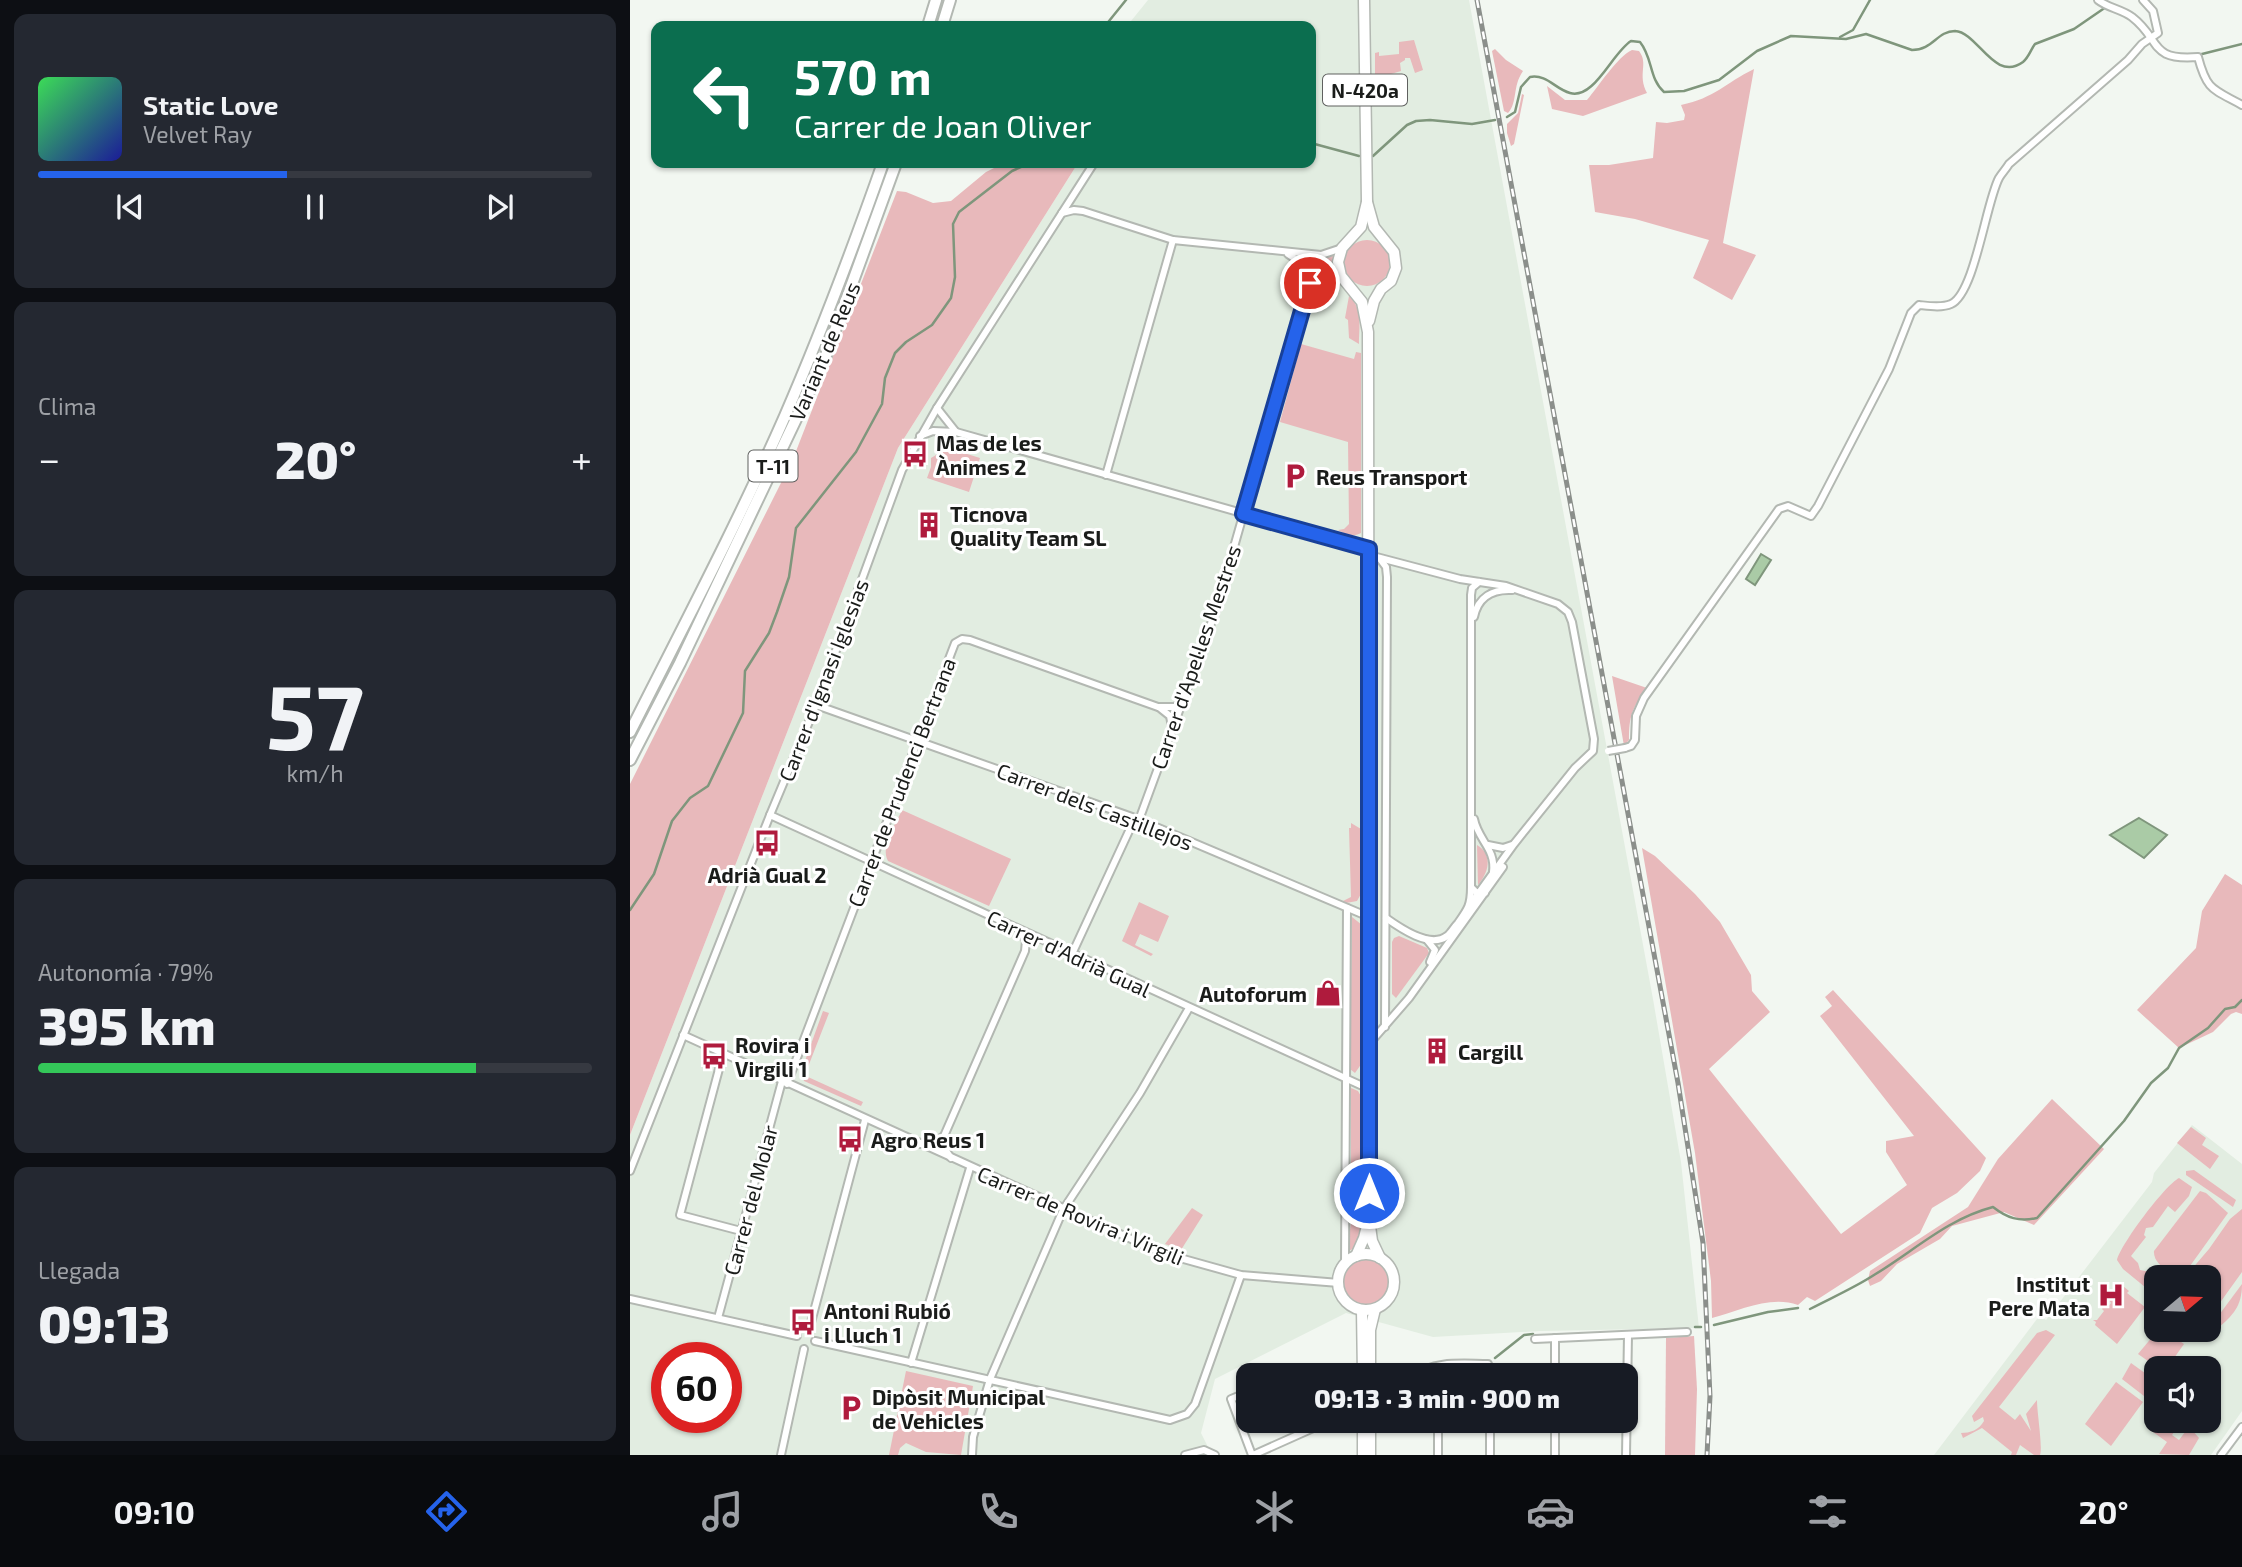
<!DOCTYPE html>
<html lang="es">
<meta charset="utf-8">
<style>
:root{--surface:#171b24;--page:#242831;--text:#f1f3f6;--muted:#9ea1a6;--line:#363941;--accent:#2563eb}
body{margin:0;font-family:"Exo 2",sans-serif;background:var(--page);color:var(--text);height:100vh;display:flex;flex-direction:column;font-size:26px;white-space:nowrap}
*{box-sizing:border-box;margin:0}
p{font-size:23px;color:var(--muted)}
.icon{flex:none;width:38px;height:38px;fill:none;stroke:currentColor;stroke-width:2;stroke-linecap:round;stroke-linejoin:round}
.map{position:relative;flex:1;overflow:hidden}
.sheet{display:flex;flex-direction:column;gap:14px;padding:14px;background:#0d0f14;width:630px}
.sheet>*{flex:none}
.top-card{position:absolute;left:21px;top:21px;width:665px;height:147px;border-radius:14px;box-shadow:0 2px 5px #0004;background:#0b6e4f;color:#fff;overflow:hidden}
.needle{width:46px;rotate:71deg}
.fabs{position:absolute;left:1514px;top:1265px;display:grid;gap:14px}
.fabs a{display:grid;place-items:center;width:77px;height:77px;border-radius:14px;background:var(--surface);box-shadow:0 2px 5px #0004;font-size:35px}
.speed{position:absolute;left:21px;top:1342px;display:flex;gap:14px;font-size:35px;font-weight:700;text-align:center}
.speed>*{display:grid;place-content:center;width:91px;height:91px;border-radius:50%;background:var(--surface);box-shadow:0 2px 5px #0004;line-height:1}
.speed .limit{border:10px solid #d22;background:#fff;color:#111}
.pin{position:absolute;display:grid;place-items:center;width:60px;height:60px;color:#fff;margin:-30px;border:4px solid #fff;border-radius:50%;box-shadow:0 2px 7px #0007}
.me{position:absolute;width:77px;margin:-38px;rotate:0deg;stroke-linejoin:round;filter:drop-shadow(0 0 5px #0008)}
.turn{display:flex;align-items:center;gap:24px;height:147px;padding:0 28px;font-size:32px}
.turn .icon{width:91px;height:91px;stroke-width:2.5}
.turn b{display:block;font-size:49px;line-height:60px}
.big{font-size:52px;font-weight:800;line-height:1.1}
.sheet .tile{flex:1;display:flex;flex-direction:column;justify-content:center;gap:10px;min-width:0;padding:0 24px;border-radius:14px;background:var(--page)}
.sheet .dial{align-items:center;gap:0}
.dial b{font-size:91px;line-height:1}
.song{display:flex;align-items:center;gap:21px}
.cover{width:84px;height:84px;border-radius:10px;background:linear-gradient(135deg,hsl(130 70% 55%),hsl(240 70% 35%))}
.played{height:7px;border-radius:4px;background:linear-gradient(90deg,var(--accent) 45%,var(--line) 45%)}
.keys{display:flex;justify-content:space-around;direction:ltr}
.heat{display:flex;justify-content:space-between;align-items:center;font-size:38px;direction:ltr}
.charge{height:10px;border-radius:5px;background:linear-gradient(90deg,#34c759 79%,var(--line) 0)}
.trip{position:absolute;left:606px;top:1363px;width:402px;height:70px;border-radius:14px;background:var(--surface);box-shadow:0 2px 5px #0004;font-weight:800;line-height:70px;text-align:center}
.tab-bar{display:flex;height:112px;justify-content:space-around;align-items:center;background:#090b0e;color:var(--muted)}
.tab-bar .icon{width:49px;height:49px}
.tab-bar .active{color:var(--accent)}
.tab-bar b{font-size:32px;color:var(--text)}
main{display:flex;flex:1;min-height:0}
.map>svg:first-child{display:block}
</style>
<main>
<section class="sheet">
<div class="tile">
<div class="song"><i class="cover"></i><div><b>Static Love</b><p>Velvet Ray</p></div></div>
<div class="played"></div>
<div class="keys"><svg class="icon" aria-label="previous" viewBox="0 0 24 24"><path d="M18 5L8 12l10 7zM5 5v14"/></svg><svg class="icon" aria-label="pause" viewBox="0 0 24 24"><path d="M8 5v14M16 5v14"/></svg><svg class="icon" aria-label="next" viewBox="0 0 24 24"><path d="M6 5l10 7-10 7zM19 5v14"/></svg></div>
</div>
<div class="tile"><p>Clima</p>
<div class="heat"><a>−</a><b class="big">20°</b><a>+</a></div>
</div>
<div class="tile dial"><b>57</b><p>km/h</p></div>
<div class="tile"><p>Autonomía · 79%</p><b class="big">395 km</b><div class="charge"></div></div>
<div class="tile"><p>Llegada</p><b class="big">09:13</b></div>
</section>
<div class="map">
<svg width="1612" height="1455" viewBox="0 0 1612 1455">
<rect width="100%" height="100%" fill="#f2f7f1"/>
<g fill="#e2ede1" fill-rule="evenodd">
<path d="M518 0H839L1023 999 1051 1162 1069 1328 911 1331 803 1337 716 1313 585 1379 571 1433 582 1455H0V1135L268 448 448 163H681V26H497ZM37 1358H96V1418H37Z"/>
<path d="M1562 1125 1612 1164V1411L1581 1455H1304L1410 1315 1416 1320 1522 1182 1524 1173ZM1526 1278H1578V1330H1526ZM1526 1368H1578V1421H1526Z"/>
</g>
<g fill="#e8b9bb">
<path d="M784 40 793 70 785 73 780 58H775V60L770 63 771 71 761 74V82L745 89V53L749 52V56L769 54V42Z"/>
<path d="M865 49 876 60 893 71C882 87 888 102 878 113L874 111 862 51Z"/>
<path d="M1002 50 1009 51C1019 64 1007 74 1017 93L953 116 922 109 917 86 935 100H957C969 86 987 57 1002 50Z"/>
<path d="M1124 69 1093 243 1126 255 1102 300 1063 278 1079 240 1005 219 965 212 959 165H979L1023 158 1026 122 1037 123 1054 120 1055 115 1051 105C1085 98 1095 83 1124 69Z"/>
<path d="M892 94 894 95 884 144 881 146 877 133V124L888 113Z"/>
<path d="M374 163H448L268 448 0 1135V784L163 459 267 191 276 192 303 203 321 201 356 172Z"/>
<circle cx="737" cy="263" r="23"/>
<path d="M704 255 703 271 683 265 690 259Z"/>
<path d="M719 296C733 308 729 328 729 344L719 338 718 320 715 318Z"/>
<path d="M671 344 724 359 726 352 731 353V533C722 538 716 534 708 530L714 529 719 524 718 442 650 422Z"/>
<path d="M318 448 350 458 339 492 297 478 301 467V458Z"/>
<path d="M982 676 1017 688C1002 708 999 716 999 740L994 746Z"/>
<path d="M272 810 381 859 359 906 258 861C250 846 266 824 272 810Z"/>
<path d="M721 823 731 829 732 892 727 901 716 903 713 901 721 897 719 828H721Z"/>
<path d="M847 845C864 855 858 873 848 885Z"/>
<path d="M1012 848 1025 856 1065 894 1090 922 1121 975 1122 991 1140 1012 1079 1069 1211 1234 1277 1185 1256 1152V1141L1284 1136 1190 1016 1202 1006 1195 997 1203 990 1356 1158 1350 1171 1327 1193 1302 1208 1290 1233 1185 1301 1177 1297 1168 1305C1140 1295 1109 1311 1082 1318L1081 1281 1065 1153Z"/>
<path d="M1595 874 1612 885V1014L1606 1012 1601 1014 1583 1032 1549 1048 1507 1010 1566 948 1572 911Z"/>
<path d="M509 902 539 916 528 942 510 934 505 945 523 954 521 956 492 941Z"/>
<path d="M722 917 732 925V1063L725 1073 720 1069Z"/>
<path d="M769 936 797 948 799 953 766 998 762 994V942L764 938Z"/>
<path d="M193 1011 199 1013 176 1072 178 1077 233 1102 231 1106 174 1081 171 1072Z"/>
<path d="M721 1088 728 1091 732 1098V1225L726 1247 717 1252 721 1222Z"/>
<path d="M1422 1099 1474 1149 1404 1225 1374 1212 1322 1226 1310 1239 1267 1264 1251 1281 1240 1286 1238 1280 1240 1271 1338 1207 1368 1159Z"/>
<path d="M1561 1127 1576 1138 1572 1145 1589 1156 1580 1169 1547 1143Z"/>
<path d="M1564 1170 1606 1200 1603 1207 1556 1175V1171Z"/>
<path d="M1549 1178 1562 1187 1559 1196 1545 1212 1538 1206 1523 1227 1516 1228 1514 1235 1516 1237 1501 1256 1508 1263 1510 1270 1536 1275 1537 1277 1526 1278V1296L1493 1269 1487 1260C1491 1244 1535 1185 1549 1178Z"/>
<path d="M1570 1191 1576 1193 1598 1213 1560 1266 1553 1274 1547 1276C1537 1271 1523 1263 1524 1251Z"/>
<path d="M562 1208 573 1215 551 1250 535 1244Z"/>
<path d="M1612 1209V1272L1579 1318 1578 1278 1555 1277 1579 1249 1600 1219Z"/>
<circle cx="736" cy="1282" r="23"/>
<path d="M1612 1284C1612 1307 1602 1316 1587 1329L1584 1328 1586 1319Z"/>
<path d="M1493 1286 1499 1291 1497 1293 1515 1307 1487 1344 1465 1325 1466 1322 1463 1320H1467L1474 1311 1472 1309 1474 1306 1477 1308 1481 1303 1479 1300 1488 1287 1490 1289Z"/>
<path d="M1416 1330 1425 1335 1369 1407 1385 1420 1390 1414 1401 1431 1396 1414 1407 1400C1407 1413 1413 1447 1410 1455H1404L1390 1445 1386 1455H1381L1382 1452 1352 1428 1333 1438 1331 1433C1340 1433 1349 1430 1354 1421L1353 1417 1344 1422 1342 1416 1407 1333Z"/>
<path d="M1528 1330H1534L1554 1344 1537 1368H1528L1508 1354Z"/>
<path d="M1064 1336 1067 1389 1065 1455H1035L1036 1338Z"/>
<path d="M1501 1363 1526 1381 1514 1396 1492 1379Z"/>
<path d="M276 1371 343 1386 331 1455 296 1452 276 1443 270 1448 268 1455H259Z"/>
<path d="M1486 1382 1513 1402 1481 1446 1455 1424Z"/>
<path d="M1539 1422 1547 1428 1542 1435 1549 1440 1558 1428 1562 1430 1569 1438 1559 1455 1529 1454 1537 1442 1523 1432 1529 1423 1535 1427Z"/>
</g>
<g fill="#aacba6" stroke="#7f967c" stroke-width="2">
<path d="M1131 554 1141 560 1125 585 1116 579Z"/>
<path d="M1509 818 1537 835 1514 858 1480 835Z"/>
</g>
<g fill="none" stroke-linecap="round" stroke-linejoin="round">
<g stroke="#7f967c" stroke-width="2.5">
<path d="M475 26 496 0"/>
<path d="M1210 37 1223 30 1240 0"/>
<path d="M1568 55 1612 44"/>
<path d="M877 117 885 112 891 87 900 77C917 74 925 89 940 93 964 100 982 53 1001 41L1010 42C1023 58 1019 79 1034 92L1054 91 1089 80 1127 51 1161 36 1216 39 1236 34 1282 50C1303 50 1307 31 1325 31 1348 32 1364 83 1393 62 1399 57 1401 49 1405 44L1444 29 1476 7"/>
<path d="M681 143 729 156"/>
<path d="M743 156 777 125 786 121 800 120 842 124 865 120"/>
<path d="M0 910 24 874 42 821 60 798 78 786 113 713 115 671 139 633 147 612 159 577 166 528 226 452 252 404 255 378 265 353 276 342 302 325 321 298 325 277 323 224 329 212 382 171 400 163"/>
<path d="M1180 1309C1201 1298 1224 1288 1244 1275 1284 1251 1317 1219 1363 1207 1377 1218 1389 1222 1407 1218L1494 1121 1521 1083 1538 1068 1549 1048 1578 1028 1595 1009 1605 1007 1612 1000"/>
<path d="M1084 1325 1138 1312 1168 1308"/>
<path d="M1065 1327H1071"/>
<path d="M865 1358 894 1335 903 1334"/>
</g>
<g stroke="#b3b8b2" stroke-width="10">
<g id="minor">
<path d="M1468 0C1478 8 1491 9 1502 17 1532 40 1518 61 1568 57 1577 91 1583 89 1612 105"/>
<path d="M432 213 444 210 453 211 543 240 691 255"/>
<path d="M658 254 676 266 711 279"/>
<path d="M676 266 691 255 712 248"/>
<path d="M676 266 677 289"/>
<path d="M307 408 326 432"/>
<path d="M290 436 303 431 326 432 739 549"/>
<path d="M476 475 543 240"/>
<path d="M739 555 830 579 876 586 928 604 938 612 942 622 964 739 963 751 945 768 884 844 840 905"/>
<path d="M750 559 756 567 757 577 755 1027"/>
<path d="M849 582 842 588 841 595V887L846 892 855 893"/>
<path d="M844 617C848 597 863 589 882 590"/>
<path d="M186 705 505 818 739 917"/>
<path d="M530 708 540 716 542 727"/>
<path d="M995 748 1001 746 1005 740 1006 716 1014 698 1149 509 1158 506 1181 516 1188 506 1259 369 1281 313 1289 305C1299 306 1312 308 1321 304 1345 293 1356 202 1369 178 1372 173 1376 169 1379 164L1498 60 1512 44 1528 33 1523 11 1513 0"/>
<path d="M140 815 739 1089"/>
<path d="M844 819C848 840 866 849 863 872"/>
<path d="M509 820 586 610 677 291 692 271"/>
<path d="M858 845 873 848 882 845"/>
<path d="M756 918C770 928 800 949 817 936 821 933 824 927 828 923 838 909 841 905 841 887"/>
<path d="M797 940 805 950 800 962"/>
<path d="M442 954 505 818"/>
<path d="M53 1035 532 1253 611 1275 709 1283"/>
<path d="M739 1044 779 998 873 867"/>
<path d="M93 1054 50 1215 111 1231"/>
<path d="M157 1084 325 643 332 639 340 640 528 707H545L554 700"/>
<path d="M290 1144 303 1143 314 1136"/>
<path d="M321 1158 314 1148V1136L395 951 396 940 390 932"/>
<path d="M0 1171 140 815 186 705 272 470 307 408 464 163"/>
<path d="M715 1264 717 908"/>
<path d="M0 1299 167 1336"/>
<path d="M88 1318 152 1081"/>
<path d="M179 1330 235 1120"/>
<path d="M905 1339 1057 1332"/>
<path d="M185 1341 540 1420 557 1414 565 1404 611 1275"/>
<path d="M281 1363 340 1168"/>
<path d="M660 1376 665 1373 666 1376"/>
<path d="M784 1376C804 1360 834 1364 858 1364L861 1376"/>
<path d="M925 1376V1338"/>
<path d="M618 1392 601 1399 622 1455"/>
<path d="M151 1455 174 1349"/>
<path d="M342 1455 343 1437 360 1379 433 1210 510 1093 559 1008"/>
<path d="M555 1455 574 1450 585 1455"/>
<path d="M623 1455 699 1421"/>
<path d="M808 1455V1421"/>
<path d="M860 1455V1421"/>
<path d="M925 1455V1421"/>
<path d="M996 1455 998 1335"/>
<path d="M1591 1455 1612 1427"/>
</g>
</g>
<g stroke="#b3b8b2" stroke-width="13">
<g id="primary">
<path d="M734 0 737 202 744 227 764 252 766 268 761 281 751 289 744 301 739 321"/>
<path d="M737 202 731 227 712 248 708 262 711 276 732 302 738 332 739 1219 742 1241 750 1258"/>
<circle cx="736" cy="1282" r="28"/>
<path d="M726 1256 734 1238 737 1226"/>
<path d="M732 1310 733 1376"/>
<path d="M740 1376V1330L745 1309"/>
<path d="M733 1455V1421"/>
<path d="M740 1455V1421"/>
</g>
</g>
<g stroke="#b3b8b2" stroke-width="14">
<g id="motorway">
<path d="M298 26 306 0"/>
<path d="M312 26 320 0"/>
<path d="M0 732C53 627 108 523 155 416 191 333 223 248 253 163"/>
<path d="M0 760 50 663 195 358 266 163"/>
</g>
</g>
<use href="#minor" stroke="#fff" stroke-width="6"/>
<use href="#primary" stroke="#fff" stroke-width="10"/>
<use href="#motorway" stroke="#fff" stroke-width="10"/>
<g stroke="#8b8f8b" stroke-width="5">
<path id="rail" d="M847 0 1048 1083 1073 1243 1080 1396 1077 1455"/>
</g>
<use href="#rail" stroke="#fff" stroke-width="2.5" stroke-dasharray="8" stroke-linecap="butt"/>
<g stroke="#b3b8b2" stroke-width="10" stroke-linecap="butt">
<path id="minor-bridge" d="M978 751 995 748"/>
</g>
<use href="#minor-bridge" stroke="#fff" stroke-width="6"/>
</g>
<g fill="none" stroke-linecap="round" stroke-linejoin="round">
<g stroke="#184099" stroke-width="18">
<path id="route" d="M680 283 613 514 739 549V1193"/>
</g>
<use href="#route" stroke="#2563eb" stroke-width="12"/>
</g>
<defs>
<g id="bus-bare" transform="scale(2.1)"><path d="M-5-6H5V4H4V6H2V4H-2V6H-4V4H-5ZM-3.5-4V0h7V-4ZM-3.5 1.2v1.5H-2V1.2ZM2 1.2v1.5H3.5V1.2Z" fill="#af1b3d" stroke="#fff" stroke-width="2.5" paint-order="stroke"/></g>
<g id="parking-bare" transform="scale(2.1)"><path d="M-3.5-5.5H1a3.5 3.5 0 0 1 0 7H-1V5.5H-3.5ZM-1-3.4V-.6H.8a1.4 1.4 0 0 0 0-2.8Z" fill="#af1b3d" stroke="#fff" stroke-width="2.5" paint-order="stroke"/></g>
<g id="building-bare" transform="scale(2.1)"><path d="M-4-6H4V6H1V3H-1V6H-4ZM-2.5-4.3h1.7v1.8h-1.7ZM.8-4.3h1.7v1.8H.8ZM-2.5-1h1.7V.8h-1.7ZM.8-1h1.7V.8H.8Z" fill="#af1b3d" stroke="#fff" stroke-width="2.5" paint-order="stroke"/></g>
<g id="shop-bare" transform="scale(2.1)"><path d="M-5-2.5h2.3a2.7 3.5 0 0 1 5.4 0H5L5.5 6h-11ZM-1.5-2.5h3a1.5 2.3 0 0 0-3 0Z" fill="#af1b3d" stroke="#fff" stroke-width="2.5" paint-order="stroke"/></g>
<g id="hospital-bare" transform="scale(2.1)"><path d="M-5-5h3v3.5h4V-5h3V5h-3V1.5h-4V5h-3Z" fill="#af1b3d" stroke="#fff" stroke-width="2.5" paint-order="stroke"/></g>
</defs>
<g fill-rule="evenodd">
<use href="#bus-bare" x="285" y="454"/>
<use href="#parking-bare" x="665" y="476"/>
<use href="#building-bare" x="299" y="525"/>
<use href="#bus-bare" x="137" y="843"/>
<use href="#shop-bare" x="698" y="993"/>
<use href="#building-bare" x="807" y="1051"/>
<use href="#bus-bare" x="84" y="1056"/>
<use href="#bus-bare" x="220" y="1139"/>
<use href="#hospital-bare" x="1481" y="1295"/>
<use href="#bus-bare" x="173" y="1322"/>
<use href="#parking-bare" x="221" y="1408"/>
</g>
<g text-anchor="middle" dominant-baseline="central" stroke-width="6" stroke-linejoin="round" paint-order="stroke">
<g fill="#fff" stroke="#5f605f" stroke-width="2">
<rect x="693" y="74.5" width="84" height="31" rx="5"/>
<rect x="118.5" y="450.5" width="49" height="31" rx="5"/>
</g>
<g font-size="19" font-weight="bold" fill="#1a1c1a">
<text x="735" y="90">N-420a</text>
<text x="143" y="466">T-11</text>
</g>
<g font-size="21" fill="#1a1c1a" stroke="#fff">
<text transform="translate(194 351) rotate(-67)">Variant de Reus</text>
<text transform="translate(565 657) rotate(-71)">Carrer d'Apel·les Mestres</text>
<text transform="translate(193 680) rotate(-69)">Carrer d'Ignasi Iglesias</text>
<text transform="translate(271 782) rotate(-69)">Carrer de Prudenci Bertrana</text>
<text transform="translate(465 806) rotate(21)">Carrer dels Castillejos</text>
<text transform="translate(439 953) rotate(25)">Carrer d'Adrià Gual</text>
<text transform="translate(120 1200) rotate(-75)">Carrer del Molar</text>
<text transform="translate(451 1215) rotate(23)">Carrer de Rovira i Virgili</text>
</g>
<g font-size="21" font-weight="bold" fill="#1a1c1a" stroke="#fff" text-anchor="start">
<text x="306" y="442">Mas de les<tspan x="306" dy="24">Ànimes 2</tspan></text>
<text x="686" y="476">Reus Transport</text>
<text x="320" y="513">Ticnova<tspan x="320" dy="24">Quality Team SL</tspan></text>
<text x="137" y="874" text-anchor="middle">Adrià Gual 2</text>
<text x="677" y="993" text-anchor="end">Autoforum</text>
<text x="105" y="1044">Rovira i<tspan x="105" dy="24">Virgili 1</tspan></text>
<text x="828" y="1051">Cargill</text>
<text x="241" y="1139">Agro Reus 1</text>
<text x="1460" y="1283" text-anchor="end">Institut<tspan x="1460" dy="24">Pere Mata</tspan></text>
<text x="194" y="1310">Antoni Rubió<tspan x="194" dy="24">i Lluch 1</tspan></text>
<text x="242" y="1396">Dipòsit Municipal<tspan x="242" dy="24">de Vehicles</tspan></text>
</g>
</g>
</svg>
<div class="fabs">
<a><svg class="needle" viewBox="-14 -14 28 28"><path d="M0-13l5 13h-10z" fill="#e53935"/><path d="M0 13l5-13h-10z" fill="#9ea1a6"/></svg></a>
<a><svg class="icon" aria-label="sound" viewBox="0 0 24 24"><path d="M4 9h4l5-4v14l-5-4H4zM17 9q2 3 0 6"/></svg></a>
</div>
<div class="speed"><div class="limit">60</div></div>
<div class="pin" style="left:680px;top:283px;background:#d93025"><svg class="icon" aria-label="arrive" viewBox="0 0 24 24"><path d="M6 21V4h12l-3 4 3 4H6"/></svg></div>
<svg class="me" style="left:739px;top:1193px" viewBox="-20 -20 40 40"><circle r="17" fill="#2563eb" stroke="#fff" stroke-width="3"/><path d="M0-11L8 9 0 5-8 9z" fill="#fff"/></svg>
<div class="trip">09:13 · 3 min · 900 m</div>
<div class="top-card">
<div class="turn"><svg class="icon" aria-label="left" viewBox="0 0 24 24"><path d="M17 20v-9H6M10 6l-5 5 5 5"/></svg><div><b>570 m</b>Carrer de Joan Oliver</div></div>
</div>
</div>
</main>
<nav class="tab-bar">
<b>09:10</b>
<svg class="icon active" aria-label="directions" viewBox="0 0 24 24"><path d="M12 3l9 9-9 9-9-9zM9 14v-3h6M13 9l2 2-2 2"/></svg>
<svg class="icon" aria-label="music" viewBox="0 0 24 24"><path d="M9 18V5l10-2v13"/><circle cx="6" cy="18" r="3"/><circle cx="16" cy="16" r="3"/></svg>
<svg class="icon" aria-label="phone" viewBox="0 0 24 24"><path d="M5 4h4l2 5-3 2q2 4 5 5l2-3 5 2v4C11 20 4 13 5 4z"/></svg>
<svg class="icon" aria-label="climate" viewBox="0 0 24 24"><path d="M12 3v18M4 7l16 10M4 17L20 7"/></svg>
<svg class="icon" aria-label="car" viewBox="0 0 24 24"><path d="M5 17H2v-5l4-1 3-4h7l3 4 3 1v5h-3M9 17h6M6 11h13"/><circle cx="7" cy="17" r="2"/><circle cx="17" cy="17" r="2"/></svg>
<svg class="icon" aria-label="filters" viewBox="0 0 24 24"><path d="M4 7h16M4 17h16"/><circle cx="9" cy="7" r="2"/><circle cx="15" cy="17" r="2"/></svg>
<b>20°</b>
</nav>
